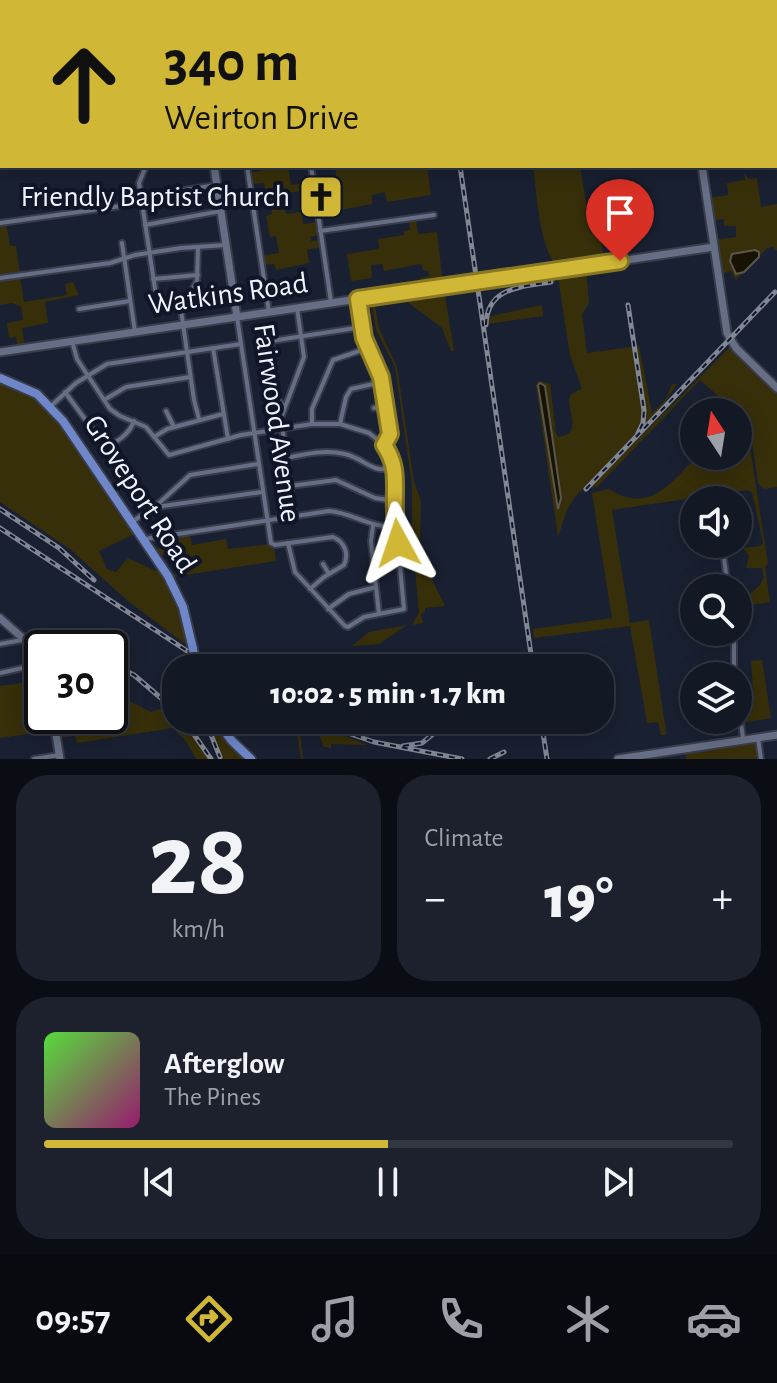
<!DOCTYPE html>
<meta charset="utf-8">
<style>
:root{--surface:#131825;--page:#1c212d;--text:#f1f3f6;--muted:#9da0a7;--line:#323742;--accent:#d1b736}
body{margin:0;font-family:"Alegreya Sans",sans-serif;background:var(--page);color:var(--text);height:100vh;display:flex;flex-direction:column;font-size:30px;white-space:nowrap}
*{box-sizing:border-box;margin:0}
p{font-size:26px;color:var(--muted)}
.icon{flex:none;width:44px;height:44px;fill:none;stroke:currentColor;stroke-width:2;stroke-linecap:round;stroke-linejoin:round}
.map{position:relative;height:759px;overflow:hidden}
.panel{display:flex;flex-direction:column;gap:16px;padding:16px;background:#0a0d14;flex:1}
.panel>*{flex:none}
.hud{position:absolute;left:0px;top:0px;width:778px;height:168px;box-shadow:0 4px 20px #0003,0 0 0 2px var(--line);background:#d1b736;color:#111;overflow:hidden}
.needle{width:52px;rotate:348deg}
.buttons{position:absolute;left:680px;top:398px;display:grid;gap:16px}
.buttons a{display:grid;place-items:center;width:72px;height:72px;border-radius:50%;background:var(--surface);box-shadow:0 4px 20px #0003,0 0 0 2px var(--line);font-size:40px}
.speed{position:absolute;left:24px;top:630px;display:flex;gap:16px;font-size:40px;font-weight:700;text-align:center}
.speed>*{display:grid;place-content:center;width:104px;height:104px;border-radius:50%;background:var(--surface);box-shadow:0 4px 20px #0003,0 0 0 2px var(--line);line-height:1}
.speed .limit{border:4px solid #111;border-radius:12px;background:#fff;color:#111}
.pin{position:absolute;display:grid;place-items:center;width:68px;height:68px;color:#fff;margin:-82px -34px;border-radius:50% 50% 50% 0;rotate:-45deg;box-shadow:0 0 8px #0007}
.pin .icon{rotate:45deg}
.me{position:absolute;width:88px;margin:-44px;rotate:355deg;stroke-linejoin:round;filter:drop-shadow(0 0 6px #0008)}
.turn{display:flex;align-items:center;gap:28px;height:168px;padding:0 32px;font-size:36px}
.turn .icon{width:104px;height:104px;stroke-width:2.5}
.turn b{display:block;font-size:56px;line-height:68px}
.big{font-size:60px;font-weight:800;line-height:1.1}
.panel .tile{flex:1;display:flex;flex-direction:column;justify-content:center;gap:12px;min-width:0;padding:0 28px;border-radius:32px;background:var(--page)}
.panel .dial{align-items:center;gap:0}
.dial b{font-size:104px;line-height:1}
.song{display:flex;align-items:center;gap:24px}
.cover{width:96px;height:96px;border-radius:12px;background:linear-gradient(135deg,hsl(110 70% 55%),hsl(320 70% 35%))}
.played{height:8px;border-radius:4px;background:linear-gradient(90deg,var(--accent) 50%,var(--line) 50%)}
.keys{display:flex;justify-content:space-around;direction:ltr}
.heat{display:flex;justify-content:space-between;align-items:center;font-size:44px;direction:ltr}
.panel .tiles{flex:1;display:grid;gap:16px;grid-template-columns:1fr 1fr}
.tile:last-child{grid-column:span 2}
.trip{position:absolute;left:162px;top:654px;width:452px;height:80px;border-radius:32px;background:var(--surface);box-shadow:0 4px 20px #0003,0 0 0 2px var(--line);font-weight:800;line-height:80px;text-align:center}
.menu{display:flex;height:128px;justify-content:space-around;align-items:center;background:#080a0f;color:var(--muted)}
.menu .icon{width:56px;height:56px}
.menu .selected{color:var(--accent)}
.menu b{font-size:36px;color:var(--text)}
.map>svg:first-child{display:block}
</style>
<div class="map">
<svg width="777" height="759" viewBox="0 0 777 759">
<rect width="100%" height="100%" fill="#192031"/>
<g fill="#372f0a" fill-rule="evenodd">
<path d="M264 166H288L291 185 312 182 313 189 283 194 286 214 316 210V214L302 217 303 224 318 222 320 235 310 237 311 241 320 240 321 247 307 250 309 263 276 270 274 264 262 265 261 256 279 253 276 236 270 237 266 216 272 214 271 208H268L264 183 250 184 248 173 264 170Z"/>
<path d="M335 166H427L431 195 387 202 385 192 372 195V204L341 210Z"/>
<path d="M533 166H580L591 233H600L603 255 594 256 595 263 559 268C539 251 537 193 533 166Z"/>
<path d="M744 173 749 179 757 178 761 207 777 204V251L773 247 767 248 759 257 757 250 733 254 739 275 744 272 736 280 731 271 721 274 714 240 736 237V226H724V219L711 221 708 198 728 195 727 183 745 180Z"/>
<path d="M416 220 418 234 437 232 443 285 405 291 421 286 420 278 430 276 428 271 423 270 421 264 384 271 382 264 371 265 372 278 351 281 347 254 379 249 378 239 404 235V231L410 230 409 222Z"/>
<path d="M6 223 10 246H16L20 274 0 277V224Z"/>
<path d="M586 267 589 303 582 314 587 353 639 346 652 413 666 399 672 384H677L664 404 574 498 567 510 558 537 536 385 539 381 550 384 556 433 558 437C585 434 565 410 570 396 572 393 578 390 582 389L570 355 557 272ZM539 383 545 386 561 498 558 509Z"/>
<path d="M20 276 24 302 67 295 65 284 73 282 79 295 45 302 48 323 22 328 25 347H18L16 337 9 338 7 323 23 320 21 307 12 303 0 305V279Z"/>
<path d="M444 289 454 351H451L442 328 398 295Z"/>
<path d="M371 300H374L379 328 397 367 414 482 421 501 420 539 427 569 445 606 425 608V612L421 614 423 623 412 625 419 613 412 535V485L395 367 376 330Z"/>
<path d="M542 305 543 316 486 324 488 318 495 315Z"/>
<path d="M731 346 777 390V487L764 489 758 483 749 422 745 416 736 412 700 380 597 487 589 488Z"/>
<path d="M5 382 21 387 47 404 137 533 99 551 107 569 116 572 128 558 156 571 162 570 178 600 192 649 128 601 70 549 0 502V384Z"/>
<path d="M738 416 746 422 768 563 765 567 770 602 738 607V604L759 586 764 578 762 568H746L749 556 743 548 760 546 763 543 752 492 747 490 612 510 630 623 649 620 665 724 666 735H661L658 722 647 723 630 626 534 638 533 629 612 618 592 493 609 489C649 515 671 483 697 456H738Z"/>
<path d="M189 531 192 545 226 539 228 549 270 544 274 546 276 561 172 577 171 575 187 572 184 551 157 556 153 551 164 545 163 536Z"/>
<path d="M407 625 379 644 352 646 369 632Z"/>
<path d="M762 660 771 718 742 723 739 706 754 703 751 661Z"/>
<path d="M42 680V716H52L54 730 0 738V686Z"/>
<path d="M120 696 151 712C158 708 170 708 176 714V720H183L210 759H196L186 741 173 728 77 743 75 736 62 737 61 731H57L55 718 110 716V712Z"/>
<path d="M209 720H214L249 759H223Z"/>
<path d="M295 720H303L368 745 331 744V748L324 747 319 735 309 734 307 724 299 725 303 759H301Z"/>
<path d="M754 740 757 742 759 759H686L685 750Z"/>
</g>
<g fill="#171201" stroke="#58564d" stroke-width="2">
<path d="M755 250 759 252V257L744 272 736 274 730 261 732 254Z"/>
<path d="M540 383 545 386 561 498 558 509 538 385Z"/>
</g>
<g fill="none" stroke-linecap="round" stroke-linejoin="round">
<g stroke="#383c4b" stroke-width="8">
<g id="street">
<path d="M72 0 73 2"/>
<path d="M116 0V2"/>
<path d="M242 0H246"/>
<path d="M387 0V2"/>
<path d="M46 2 47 0"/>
<path d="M212 2 226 0"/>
<path d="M146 166 139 183 157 302"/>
<path d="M247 166 269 312"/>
<path d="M311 166 331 302"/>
<path d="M0 223 128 205 145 196 217 185"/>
<path d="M145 225 221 211"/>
<path d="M320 231 434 215"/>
<path d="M122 243 135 332"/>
<path d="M198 248 197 281 181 310 194 400 199 419"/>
<path d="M0 278 110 263 135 255 181 248 226 245"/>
<path d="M153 279 198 275"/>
<path d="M358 299 364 338 381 377 390 435 384 445"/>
<path d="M79 309 130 301"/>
<path d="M237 317 271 543 275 545 333 537C345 542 349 554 344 565L324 577 310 589"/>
<path d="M72 341 77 359 110 409 120 416 146 427 169 455 241 435 312 424H340L369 433 384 445 395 468V512L404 609 364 617 348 627 345 626 295 572 288 543"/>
<path d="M213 348 228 439"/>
<path d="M65 392 104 445C116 445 130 433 134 421"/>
<path d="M104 400 126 387 190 377"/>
<path d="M51 406 76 383 107 364 241 344"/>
<path d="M284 406 277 399 271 341 362 327"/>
<path d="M374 408 385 406"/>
<path d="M166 411 174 427"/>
<path d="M312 424V409L333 360 368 348"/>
<path d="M340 424 346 397 351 389 382 382"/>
<path d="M154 437 167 429 223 414"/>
<path d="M286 458C305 454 325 449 345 454 366 459 371 474 394 468"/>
<path d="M290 486 336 480 375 498 395 501"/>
<path d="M716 499V500"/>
<path d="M156 507 262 492"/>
<path d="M294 515 281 418 304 357 297 308"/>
<path d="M132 522 158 504 190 475 258 464"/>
<path d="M373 526 371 541 379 614"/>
<path d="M145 539 329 511C354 513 371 529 396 526"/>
<path d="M722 544 728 588"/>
<path d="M323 564 329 574"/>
<path d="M328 609 349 594 376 587"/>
<path d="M734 632V676"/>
<path d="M0 644 22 640"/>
<path d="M0 673 40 664"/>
<path d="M738 701 743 738"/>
<path d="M758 738 761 759"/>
<path d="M34 759 59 755"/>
</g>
</g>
<g stroke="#383c4b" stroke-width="11">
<g id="secondary">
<path d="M191 0V2"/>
<path d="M0 103 2 102"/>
<path d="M776 153H777"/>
<path d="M214 166 237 317"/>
<path d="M702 166 727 333 736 348 777 388"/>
<path d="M485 281 714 247"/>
<path d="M0 352 439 287"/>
<path d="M0 618 26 641 42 666"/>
<path d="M53 716 60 759"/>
<path d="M618 759 777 735"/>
</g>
</g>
<g stroke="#383c4b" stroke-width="12">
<g id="primary">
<path d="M0 378 37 394 63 421 168 576 183 607 193 649"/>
<path d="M216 720 232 741 251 759"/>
</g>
</g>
<g stroke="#383c4b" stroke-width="15">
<path id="highway" d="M5 2 9 0"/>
</g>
<use href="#street" stroke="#656e84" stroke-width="4"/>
<use href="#secondary" stroke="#656e84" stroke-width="7"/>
<use href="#primary" stroke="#6f87c8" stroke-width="8"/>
<use href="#highway" stroke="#7698f5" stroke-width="11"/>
<g stroke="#818794" stroke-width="5">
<g id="rail">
<path d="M434 0V2"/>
<path d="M460 166 533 668"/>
<path d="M628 305 644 410 643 423 638 433"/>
<path d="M486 325C487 287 521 287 551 282"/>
<path d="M586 489 775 292"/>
<path d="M0 509 59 548 94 580"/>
<path d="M0 528 213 668"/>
<path d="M69 642 83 648"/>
<path d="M110 663 134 675 176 711"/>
<path d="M184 720 211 759"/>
<path d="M205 720 220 757"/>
<path d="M310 720 374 742 462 759"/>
<path d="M541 720 547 759"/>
<path d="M335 727 355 726 369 720"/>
<path d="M403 746 422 743 438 730"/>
<path d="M490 759 504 752"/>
</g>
</g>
<use href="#rail" stroke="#101627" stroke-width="2" stroke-dasharray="6" stroke-linecap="butt"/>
<g stroke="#383c4b" stroke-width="11" stroke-linecap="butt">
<path id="secondary-bridge" d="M439 287 485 281"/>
</g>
<g stroke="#383c4b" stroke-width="12" stroke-linecap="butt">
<path id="primary-bridge" d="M193 649 195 661"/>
</g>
<use href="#secondary-bridge" stroke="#656e84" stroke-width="7"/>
<use href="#primary-bridge" stroke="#6f87c8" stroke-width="8"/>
</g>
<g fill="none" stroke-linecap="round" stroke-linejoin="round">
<g stroke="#887723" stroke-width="20">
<path id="route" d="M398 543C397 532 395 520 395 509 394 484 399 467 384 445L390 434 381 377 364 338 358 299 620 261"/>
</g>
<use href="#route" stroke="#d1b736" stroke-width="14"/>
</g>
<defs>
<g id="church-square" transform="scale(2.3)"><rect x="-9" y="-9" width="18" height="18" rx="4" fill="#d1b736" stroke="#101627"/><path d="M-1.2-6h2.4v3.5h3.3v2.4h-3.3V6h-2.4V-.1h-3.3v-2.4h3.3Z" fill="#111"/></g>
</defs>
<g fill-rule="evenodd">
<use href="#church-square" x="321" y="197"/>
</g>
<g text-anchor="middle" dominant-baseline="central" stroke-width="8" stroke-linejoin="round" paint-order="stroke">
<g font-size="30" fill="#eff3fd" stroke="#101627" text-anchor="end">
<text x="290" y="197">Friendly Baptist Church</text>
</g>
<g font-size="30" fill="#eff3fd" stroke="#101627">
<text transform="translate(228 294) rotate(-8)">Watkins Road</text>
<text transform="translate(277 423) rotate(82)">Fairwood Avenue</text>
<text transform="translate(140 494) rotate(57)">Groveport Road</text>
</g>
</g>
</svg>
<div class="buttons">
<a><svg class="needle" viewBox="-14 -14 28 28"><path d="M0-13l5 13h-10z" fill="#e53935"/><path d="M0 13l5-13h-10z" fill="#9da0a7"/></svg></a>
<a><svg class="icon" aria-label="sound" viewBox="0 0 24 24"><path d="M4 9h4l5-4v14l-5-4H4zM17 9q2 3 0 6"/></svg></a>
<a><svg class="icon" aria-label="search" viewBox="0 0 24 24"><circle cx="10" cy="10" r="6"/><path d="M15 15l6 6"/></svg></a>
<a><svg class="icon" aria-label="layers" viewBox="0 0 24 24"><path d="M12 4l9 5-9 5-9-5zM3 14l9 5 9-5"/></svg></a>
</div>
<div class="speed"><div class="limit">30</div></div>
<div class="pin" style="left:620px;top:261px;background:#d93025"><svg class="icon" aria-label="arrive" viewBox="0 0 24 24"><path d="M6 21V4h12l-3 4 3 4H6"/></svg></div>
<svg class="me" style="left:398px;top:543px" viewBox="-20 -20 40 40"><path d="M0-17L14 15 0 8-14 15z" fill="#d1b736" stroke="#fff" stroke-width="4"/></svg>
<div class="trip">10:02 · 5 min · 1.7 km</div>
<div class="hud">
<div class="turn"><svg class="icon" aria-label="ahead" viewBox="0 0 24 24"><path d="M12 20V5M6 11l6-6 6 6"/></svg><div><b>340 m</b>Weirton Drive</div></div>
</div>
</div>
<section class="panel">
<div class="tiles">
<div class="tile dial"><b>28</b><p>km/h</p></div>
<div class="tile"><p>Climate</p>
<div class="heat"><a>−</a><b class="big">19°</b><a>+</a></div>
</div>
<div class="tile">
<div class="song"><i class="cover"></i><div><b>Afterglow</b><p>The Pines</p></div></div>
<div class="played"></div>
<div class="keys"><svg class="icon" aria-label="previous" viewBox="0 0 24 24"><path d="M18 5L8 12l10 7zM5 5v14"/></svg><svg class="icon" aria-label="pause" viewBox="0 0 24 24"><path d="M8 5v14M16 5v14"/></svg><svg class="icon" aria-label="next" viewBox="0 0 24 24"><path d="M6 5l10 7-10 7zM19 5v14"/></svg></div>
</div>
</div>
</section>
<nav class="menu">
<b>09:57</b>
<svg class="icon selected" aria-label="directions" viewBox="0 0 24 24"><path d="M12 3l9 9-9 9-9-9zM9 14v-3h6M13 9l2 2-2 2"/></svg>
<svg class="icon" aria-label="music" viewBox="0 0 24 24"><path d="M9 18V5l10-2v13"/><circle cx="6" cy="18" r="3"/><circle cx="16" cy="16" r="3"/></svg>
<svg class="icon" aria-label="phone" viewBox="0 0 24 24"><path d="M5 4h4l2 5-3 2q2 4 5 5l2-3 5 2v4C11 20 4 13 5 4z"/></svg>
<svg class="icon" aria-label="climate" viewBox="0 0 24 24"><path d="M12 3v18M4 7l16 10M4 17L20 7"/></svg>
<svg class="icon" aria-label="car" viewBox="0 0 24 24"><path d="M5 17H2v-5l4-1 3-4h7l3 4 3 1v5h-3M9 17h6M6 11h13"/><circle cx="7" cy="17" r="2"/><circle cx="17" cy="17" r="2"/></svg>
</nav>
